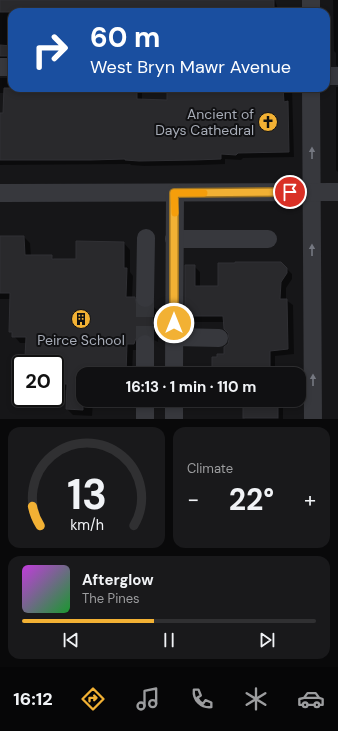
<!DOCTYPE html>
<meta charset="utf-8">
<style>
:root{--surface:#101012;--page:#19191b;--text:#f1f3f6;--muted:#9c9d9f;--line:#303032;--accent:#f2b134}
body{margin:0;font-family:"DM Sans",sans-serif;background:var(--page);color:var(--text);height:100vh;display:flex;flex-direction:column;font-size:15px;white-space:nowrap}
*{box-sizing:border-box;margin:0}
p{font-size:13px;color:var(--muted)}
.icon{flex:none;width:22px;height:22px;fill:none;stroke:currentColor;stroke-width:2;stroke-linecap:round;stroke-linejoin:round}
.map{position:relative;height:419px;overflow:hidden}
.sheet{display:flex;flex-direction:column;gap:8px;padding:8px;background:#09090a;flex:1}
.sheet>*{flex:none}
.top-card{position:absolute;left:8px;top:8px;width:322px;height:84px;border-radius:12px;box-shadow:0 2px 6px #0003,0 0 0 1px var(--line);background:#1a4fa0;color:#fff;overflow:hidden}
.speed{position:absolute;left:12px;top:355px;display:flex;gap:8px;font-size:20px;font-weight:700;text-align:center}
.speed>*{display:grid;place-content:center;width:52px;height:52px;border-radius:50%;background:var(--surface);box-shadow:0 2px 6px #0003,0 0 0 1px var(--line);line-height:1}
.speed .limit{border:2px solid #111;border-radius:6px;background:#fff;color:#111}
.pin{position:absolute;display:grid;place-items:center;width:34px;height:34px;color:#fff;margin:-17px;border:2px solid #fff;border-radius:50%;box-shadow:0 1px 4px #0007}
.me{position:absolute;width:44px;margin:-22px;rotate:0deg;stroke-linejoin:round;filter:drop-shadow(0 0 3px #0008)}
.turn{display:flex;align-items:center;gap:14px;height:84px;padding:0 16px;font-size:18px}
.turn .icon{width:52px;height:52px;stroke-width:2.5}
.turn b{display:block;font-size:28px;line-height:34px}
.big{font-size:30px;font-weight:700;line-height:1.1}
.sheet .card{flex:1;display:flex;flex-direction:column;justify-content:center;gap:6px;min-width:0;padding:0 14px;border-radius:12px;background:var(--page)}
.sheet .dial{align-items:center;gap:0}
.dial svg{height:104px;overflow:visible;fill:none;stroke:var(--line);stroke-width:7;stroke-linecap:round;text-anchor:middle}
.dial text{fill:var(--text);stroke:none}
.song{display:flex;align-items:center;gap:12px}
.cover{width:48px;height:48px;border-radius:6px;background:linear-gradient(135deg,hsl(290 70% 55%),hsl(130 70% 35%))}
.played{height:4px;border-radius:2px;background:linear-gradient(90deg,var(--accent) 45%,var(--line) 45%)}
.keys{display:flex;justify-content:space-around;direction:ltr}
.heat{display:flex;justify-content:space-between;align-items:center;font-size:22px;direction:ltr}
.sheet .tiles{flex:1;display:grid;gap:8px;grid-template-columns:1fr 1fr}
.card:last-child{grid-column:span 2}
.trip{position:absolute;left:76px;top:367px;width:230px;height:40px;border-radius:12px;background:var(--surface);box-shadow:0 2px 6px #0003,0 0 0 1px var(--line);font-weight:700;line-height:40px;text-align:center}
.tabs{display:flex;height:64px;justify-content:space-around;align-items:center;background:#060607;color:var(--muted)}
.tabs .icon{width:28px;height:28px}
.tabs .on{color:var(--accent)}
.tabs b{font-size:18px;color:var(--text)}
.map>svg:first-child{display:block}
</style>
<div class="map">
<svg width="338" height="419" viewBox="0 0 338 419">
<rect width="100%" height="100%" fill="#161618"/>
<g fill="#0007">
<path d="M0 0H275L279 12H12V61L0 63Z"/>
<path d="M333 0H338V67L336 65V53L334 51Z"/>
<path d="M0 78H12V88H142V100L168 101V88H292L294 157 243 158 241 160 225 159V164L201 165 144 166 131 165 130 164 0 165V114H4L5 93H0Z"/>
<path d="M336 87H338V172L336 170Z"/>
<path d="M0 237H24L30 243 31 256H51L55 260H77L124 243 130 250V272L133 276 132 298H134L141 305V309L150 308 153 306 159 312 158 342 152 339 141 350H133L132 374H83V400H131V403L93 402 92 416 73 415 67 409V390H60L55 385V364L32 363 26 357V343H20L10 331 11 299H0Z"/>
<path d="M281 263 292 274V279L286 288V300L293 305 294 354 275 356V374H217L213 370 218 358 225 355 229 344V333L224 322H191L186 316V266H194L200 272V287H219Z"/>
<path d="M244 400H283V419H245L244 417Z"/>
</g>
<g fill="#29292c" stroke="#303034">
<rect x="0" y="0" width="274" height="12"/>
<path d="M0 45 12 46V56H0Z"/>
<path d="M4 88H137V99L167 100V88H283L284 102 288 101 289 152 238 153 236 155 221 154V159L195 160 139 161 125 160V159L91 160H0V113H3Z"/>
<path d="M0 236H24L25 255H52V259H76V241L124 242V268H127L126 297H135L136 303 139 307 144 308 150 307 153 304 152 337 145 334 140 335 136 338 134 344H127L126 374H83V410L66 409 67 384H55V364H53V358L25 357 26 337H12V332H9L10 293H0Z"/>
<path d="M235 262H281L287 268V273L281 282 280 299H287L288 349 270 351V372H217V370H212V357H217V354H224V347L228 344 229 339 228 333 224 329 223 316H185V265H195V286H218V263H235Z"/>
<rect x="243" y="400" width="35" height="18"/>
</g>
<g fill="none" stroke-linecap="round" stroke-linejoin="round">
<path stroke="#333438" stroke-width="18" stroke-dasharray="18 9" stroke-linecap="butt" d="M145 344V298"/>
<g stroke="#37383d" stroke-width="18">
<path d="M311 0V12"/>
<path d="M0 67H12"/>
<path d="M326 76H338"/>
<path d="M311 88 313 419"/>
<path d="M0 193 338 192"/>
<path d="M174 239H268"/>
<path d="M145 298 146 238"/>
<path d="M175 337 219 338"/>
<path d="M145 374V344"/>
<path d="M174 374 175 193"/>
<path d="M145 419V400"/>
<path d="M174 419V400"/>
</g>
</g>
<defs><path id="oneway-solid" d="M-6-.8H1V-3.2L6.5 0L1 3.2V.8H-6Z"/></defs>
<g fill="#757881">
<use href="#oneway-solid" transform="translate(312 153) rotate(-90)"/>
<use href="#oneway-solid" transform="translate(312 250) rotate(-90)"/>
<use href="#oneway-solid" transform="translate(313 380) rotate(-90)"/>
</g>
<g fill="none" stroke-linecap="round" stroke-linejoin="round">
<g stroke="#9d7322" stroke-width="10">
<path id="route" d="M174 323V193L290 192"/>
</g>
<use href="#route" stroke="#f2b134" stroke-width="7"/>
<path stroke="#f59e0b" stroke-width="7" d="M175 213 174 193H204"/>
</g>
<defs>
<g id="church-disc" transform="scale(1)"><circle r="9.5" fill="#f2b134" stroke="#111113"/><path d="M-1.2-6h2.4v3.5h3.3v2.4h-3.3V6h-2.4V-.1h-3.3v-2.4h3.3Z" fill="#111"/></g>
<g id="building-disc" transform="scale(1)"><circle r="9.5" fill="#f2b134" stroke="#111113"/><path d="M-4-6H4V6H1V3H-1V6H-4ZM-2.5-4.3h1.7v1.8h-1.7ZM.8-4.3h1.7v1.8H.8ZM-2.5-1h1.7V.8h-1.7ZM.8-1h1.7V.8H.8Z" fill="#111"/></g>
</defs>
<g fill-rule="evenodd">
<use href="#church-disc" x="268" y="122"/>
<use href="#building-disc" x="81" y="319"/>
</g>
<g text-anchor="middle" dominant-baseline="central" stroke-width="4" stroke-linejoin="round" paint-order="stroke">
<g font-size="14" fill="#a8adb8" stroke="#111113" text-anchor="end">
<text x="254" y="114">Ancient of<tspan x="254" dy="16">Days Cathedral</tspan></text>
<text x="81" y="340" text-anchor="middle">Peirce School</text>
</g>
</g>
</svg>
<div class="speed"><div class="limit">20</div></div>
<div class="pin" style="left:290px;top:192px;background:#d93025"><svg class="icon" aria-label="arrive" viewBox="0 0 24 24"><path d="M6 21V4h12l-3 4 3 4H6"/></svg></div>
<svg class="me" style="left:174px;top:323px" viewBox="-20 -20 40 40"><circle r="17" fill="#f2b134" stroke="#fff" stroke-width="3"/><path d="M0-11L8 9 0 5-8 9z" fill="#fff"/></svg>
<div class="trip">16:13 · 1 min · 110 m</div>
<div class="top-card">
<div class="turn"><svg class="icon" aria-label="right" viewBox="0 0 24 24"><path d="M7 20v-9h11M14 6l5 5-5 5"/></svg><div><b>60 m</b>West Bryn Mawr Avenue</div></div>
</div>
</div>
<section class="sheet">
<div class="tiles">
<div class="card dial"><svg viewBox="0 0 100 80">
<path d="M14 69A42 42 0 1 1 86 69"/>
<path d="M14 69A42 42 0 0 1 8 54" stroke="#f2b134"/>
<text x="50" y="56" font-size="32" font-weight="700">13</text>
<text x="50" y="72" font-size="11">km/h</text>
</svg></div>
<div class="card"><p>Climate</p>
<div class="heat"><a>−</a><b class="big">22°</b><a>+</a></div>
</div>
<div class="card">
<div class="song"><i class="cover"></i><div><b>Afterglow</b><p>The Pines</p></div></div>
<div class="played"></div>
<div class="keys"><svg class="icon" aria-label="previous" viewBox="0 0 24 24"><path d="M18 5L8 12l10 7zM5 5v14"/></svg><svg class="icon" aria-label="pause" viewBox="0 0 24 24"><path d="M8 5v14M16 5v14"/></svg><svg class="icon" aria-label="next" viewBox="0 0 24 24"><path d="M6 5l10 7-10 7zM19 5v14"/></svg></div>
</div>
</div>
</section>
<nav class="tabs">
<b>16:12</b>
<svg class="icon on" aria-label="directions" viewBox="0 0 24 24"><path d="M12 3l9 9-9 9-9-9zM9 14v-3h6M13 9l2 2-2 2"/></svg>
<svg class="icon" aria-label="music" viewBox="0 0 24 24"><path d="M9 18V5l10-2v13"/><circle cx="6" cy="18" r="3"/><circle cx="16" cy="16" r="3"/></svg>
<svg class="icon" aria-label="phone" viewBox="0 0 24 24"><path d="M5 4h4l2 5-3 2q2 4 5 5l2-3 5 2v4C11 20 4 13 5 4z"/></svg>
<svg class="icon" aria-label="climate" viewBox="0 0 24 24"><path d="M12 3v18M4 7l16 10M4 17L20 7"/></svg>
<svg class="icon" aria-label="car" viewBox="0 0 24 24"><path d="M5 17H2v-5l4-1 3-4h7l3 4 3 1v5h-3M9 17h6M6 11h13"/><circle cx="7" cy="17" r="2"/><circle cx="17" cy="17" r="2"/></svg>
</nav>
